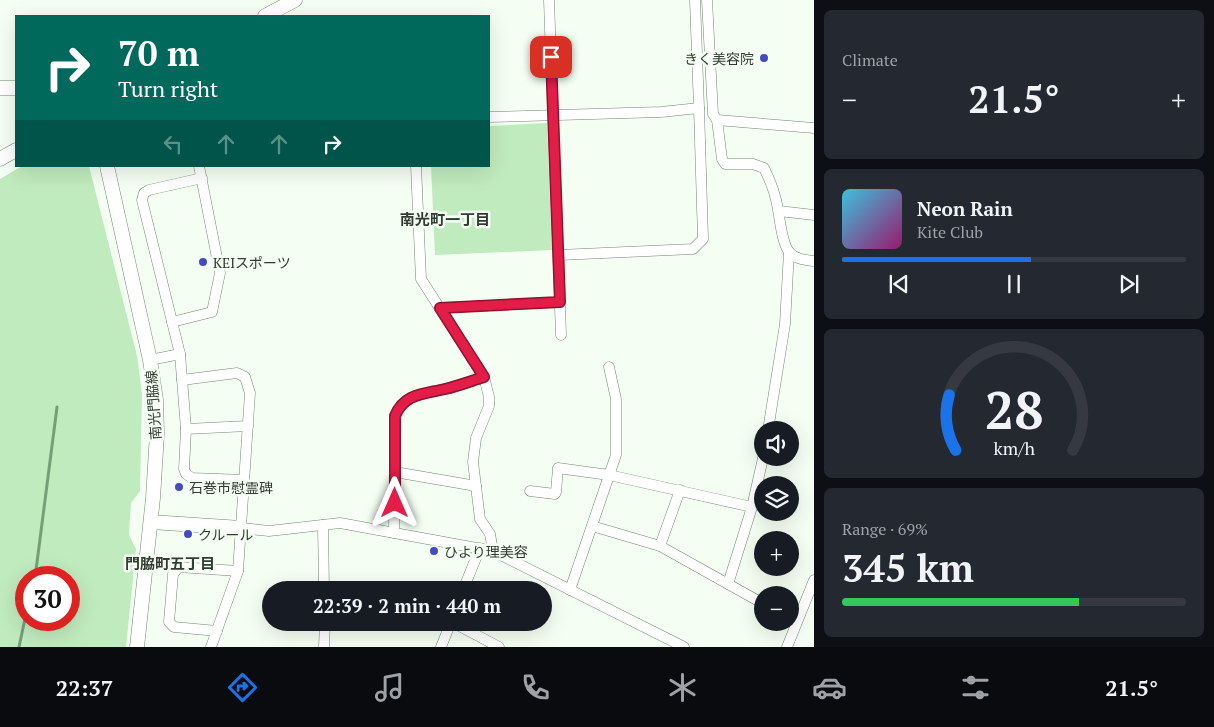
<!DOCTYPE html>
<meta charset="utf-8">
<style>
:root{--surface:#171b24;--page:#242831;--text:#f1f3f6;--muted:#9ea1a6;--line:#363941;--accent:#1a73e8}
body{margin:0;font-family:"PT Serif","Noto Sans JP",serif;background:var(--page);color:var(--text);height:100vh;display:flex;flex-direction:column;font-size:19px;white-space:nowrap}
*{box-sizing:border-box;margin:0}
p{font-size:16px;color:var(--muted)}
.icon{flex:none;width:28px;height:28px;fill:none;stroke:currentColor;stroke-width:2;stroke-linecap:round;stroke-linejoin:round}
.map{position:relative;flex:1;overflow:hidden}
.details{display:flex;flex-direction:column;gap:10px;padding:10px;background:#0d0f14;width:400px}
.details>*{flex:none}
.hud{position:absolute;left:15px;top:15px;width:475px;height:152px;border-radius:0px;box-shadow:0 5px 20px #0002;background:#00695c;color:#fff;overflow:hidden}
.tools{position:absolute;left:754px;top:421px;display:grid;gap:10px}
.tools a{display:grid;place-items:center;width:45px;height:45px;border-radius:50%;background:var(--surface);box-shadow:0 5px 20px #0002;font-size:25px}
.speed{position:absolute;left:15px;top:566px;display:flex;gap:10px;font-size:25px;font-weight:700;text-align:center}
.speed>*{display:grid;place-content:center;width:65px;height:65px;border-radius:50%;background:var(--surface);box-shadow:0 5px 20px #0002;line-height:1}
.speed .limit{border:8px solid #d22;background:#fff;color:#111}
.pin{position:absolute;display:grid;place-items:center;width:42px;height:42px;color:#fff;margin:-21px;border-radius:10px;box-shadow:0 2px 8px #0006}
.me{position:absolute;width:55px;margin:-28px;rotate:0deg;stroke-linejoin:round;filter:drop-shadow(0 0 4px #0008)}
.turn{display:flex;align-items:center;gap:18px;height:105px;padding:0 20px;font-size:22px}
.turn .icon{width:65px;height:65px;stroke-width:2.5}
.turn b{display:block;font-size:35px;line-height:42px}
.lanes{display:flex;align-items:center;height:48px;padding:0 20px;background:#0003;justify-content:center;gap:25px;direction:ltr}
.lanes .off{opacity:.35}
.big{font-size:38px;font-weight:800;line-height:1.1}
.details .card{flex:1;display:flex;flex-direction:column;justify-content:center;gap:8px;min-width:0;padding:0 18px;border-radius:8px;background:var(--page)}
.details .dial{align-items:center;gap:0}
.dial svg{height:130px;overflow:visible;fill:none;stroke:var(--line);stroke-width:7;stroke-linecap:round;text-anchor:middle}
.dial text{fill:var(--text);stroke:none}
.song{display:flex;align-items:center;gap:15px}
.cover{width:60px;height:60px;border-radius:8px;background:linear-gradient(135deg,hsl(190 70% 55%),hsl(320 70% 35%))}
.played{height:5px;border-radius:2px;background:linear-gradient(90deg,var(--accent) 55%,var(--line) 55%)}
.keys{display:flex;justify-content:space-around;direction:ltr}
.heat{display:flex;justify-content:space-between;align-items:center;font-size:28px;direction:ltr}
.charge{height:8px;border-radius:4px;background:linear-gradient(90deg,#34c759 69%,var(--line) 0)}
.trip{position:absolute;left:262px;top:581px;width:290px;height:50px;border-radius:25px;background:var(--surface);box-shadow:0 5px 20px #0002;font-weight:800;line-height:50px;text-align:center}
.menu{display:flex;height:80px;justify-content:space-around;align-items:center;background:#090b0e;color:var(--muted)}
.menu .icon{width:35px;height:35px}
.menu .active{color:var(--accent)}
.menu b{font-size:22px;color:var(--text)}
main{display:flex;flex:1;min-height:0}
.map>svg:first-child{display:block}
</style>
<main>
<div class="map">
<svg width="814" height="647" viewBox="0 0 814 647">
<rect width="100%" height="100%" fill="#f4fef3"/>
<g fill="#c0ebbe" fill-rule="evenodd">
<path d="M547 123 552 250 435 255 431 166H489V126Z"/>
<path d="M22 166H89L137 356 142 394 140 491 131 503 129 535 136 549 126 647H0V179ZM26 578H69V620H26Z"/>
</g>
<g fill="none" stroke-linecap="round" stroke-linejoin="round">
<g stroke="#779f77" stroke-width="3">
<path d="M35 578 57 407"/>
<path d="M19 647 26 614"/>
</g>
<g stroke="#718870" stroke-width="11">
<g id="street">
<path d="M549 0 561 335"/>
<path d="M695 0 699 108"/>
<path d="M707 0 713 114 717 120 722 159 725 164H753L764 168C771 182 776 195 778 210 780 220 782 243 789 252 795 259 805 260 814 261"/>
<path d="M489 117 661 112 699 108 703 239 693 249 559 255"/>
<path d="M717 120 814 128"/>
<path d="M416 166 421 279 484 377 489 397V406L476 438 473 462 480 519 490 534 493 551"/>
<path d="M202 178 149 190 144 193 142 200 180 354 186 429 184 469 186 474 192 478 244 480"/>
<path d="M779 211 814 215"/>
<path d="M440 308 560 302"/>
<path d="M172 322 212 312 220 273 199 166"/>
<path d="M150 360 180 354"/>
<path d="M182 380 237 373 245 377 250 393 238 571 211 647"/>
<path d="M186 429 248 426"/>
<path d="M768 430 785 324 789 252"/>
<path d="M395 472 476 486"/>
<path d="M530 491 555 494 556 492 558 468 609 475 752 507"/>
<path d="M323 525 324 590"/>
<path d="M592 526 660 546 762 603"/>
<path d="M241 528 269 531 340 523 493 551 684 647"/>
<path d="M394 533 395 416C404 393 425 394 445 389 458 386 471 381 484 377"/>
<path d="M660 546 680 490"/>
<path d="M728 584 752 507 763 458"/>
<path d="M463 590 480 548"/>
<path d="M570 590 616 455V399L609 367"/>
<path d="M452 622 499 647"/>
<path d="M217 631 174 627 169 622 173 574 179 567 238 571"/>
<path d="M324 647 325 622"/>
<path d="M441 647 451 622"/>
<path d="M787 647 814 580"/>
</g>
</g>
<g stroke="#718870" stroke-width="15">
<g id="secondary">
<path d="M265 16 295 0"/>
<path d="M0 88H16"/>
<path d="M0 159 16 150"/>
<path d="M107 166 150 360 156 400 157 434 153 498 137 647"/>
<path d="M151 522 241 528"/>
</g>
</g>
<use href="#street" stroke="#fff" stroke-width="10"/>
<use href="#secondary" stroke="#fff" stroke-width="14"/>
</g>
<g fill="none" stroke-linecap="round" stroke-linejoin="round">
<g stroke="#92132f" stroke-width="12">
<path id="route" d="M395 503V416C404 393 425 394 445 389 458 386 471 381 484 377L440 308 560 302 551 57"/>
</g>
<use href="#route" stroke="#e11d48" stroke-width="9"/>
</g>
<g fill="#444abf" stroke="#f4fef3" stroke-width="2">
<circle cx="764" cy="58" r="5"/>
<circle cx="203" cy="262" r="5"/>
<circle cx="179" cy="487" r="5"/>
<circle cx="188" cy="534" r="5"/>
<circle cx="434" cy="551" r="5"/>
</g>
<g text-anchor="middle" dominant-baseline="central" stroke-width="5" stroke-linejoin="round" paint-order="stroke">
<g font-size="14" fill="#323c32" stroke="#f4fef3" text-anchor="start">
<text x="754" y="58" text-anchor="end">きく美容院</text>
<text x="213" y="262">KEIスポーツ</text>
<text x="189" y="487">石巻市慰霊碑</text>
<text x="198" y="534">クルール</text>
<text x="444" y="551">ひより理美容</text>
</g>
<g font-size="14" fill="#323c32" stroke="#f4fef3">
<text transform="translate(153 405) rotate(-94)">南光門脇線</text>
</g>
<g font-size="15" font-weight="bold" fill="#323c32" stroke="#f4fef3">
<text x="445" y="219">南光町一丁目</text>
<text x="170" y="563">門脇町五丁目</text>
</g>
</g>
</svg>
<div class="tools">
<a><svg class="icon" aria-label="sound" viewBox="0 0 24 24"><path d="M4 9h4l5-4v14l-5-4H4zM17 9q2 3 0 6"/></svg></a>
<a><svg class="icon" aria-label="layers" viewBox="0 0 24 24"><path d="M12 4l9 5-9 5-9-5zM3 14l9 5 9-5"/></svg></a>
<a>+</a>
<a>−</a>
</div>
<div class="speed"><div class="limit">30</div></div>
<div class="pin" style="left:551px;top:57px;background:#d93025"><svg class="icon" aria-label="arrive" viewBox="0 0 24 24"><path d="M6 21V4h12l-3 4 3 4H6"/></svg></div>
<svg class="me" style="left:395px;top:503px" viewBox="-20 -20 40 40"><path d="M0-17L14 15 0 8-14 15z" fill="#e11d48" stroke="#fff" stroke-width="4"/></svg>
<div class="trip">22:39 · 2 min · 440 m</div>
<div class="hud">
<div class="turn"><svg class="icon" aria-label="right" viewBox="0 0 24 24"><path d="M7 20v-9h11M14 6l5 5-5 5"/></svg><div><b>70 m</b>Turn right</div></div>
<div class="lanes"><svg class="icon off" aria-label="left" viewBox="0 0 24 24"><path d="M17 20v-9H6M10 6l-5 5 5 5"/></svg><svg class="icon off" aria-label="ahead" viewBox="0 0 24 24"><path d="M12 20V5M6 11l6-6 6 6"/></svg><svg class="icon off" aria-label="ahead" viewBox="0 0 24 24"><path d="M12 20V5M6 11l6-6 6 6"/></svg><svg class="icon" aria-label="right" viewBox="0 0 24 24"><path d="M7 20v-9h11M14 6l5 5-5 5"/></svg></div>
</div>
</div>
<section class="details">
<div class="card"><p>Climate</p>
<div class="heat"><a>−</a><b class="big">21.5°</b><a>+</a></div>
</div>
<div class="card">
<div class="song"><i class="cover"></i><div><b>Neon Rain</b><p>Kite Club</p></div></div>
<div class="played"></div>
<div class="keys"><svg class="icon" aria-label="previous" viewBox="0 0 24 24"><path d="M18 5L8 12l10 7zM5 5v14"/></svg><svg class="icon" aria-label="pause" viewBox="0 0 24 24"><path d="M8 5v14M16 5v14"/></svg><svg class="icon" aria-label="next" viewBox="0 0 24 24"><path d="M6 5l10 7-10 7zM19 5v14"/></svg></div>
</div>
<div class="card dial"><svg viewBox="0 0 100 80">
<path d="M14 69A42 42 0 1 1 86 69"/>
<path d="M14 69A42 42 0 0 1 10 35" stroke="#1a73e8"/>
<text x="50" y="56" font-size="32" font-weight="700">28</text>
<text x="50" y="72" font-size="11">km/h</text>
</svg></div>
<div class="card"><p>Range · 69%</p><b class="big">345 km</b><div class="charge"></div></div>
</section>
</main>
<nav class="menu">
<b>22:37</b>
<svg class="icon active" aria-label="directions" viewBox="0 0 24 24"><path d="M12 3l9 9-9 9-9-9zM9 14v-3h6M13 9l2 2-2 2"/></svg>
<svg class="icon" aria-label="music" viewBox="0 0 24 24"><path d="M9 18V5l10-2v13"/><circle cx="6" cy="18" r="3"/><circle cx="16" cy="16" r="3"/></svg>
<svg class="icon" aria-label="phone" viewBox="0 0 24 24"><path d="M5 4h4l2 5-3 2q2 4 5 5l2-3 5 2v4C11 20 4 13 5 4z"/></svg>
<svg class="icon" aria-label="climate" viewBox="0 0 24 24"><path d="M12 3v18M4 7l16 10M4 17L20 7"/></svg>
<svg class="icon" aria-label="car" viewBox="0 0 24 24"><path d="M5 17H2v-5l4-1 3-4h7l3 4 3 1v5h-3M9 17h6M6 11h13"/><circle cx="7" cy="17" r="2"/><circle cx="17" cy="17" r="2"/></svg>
<svg class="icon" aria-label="filters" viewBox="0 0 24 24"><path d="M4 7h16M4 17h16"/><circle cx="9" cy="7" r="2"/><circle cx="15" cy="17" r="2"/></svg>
<b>21.5°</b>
</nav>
